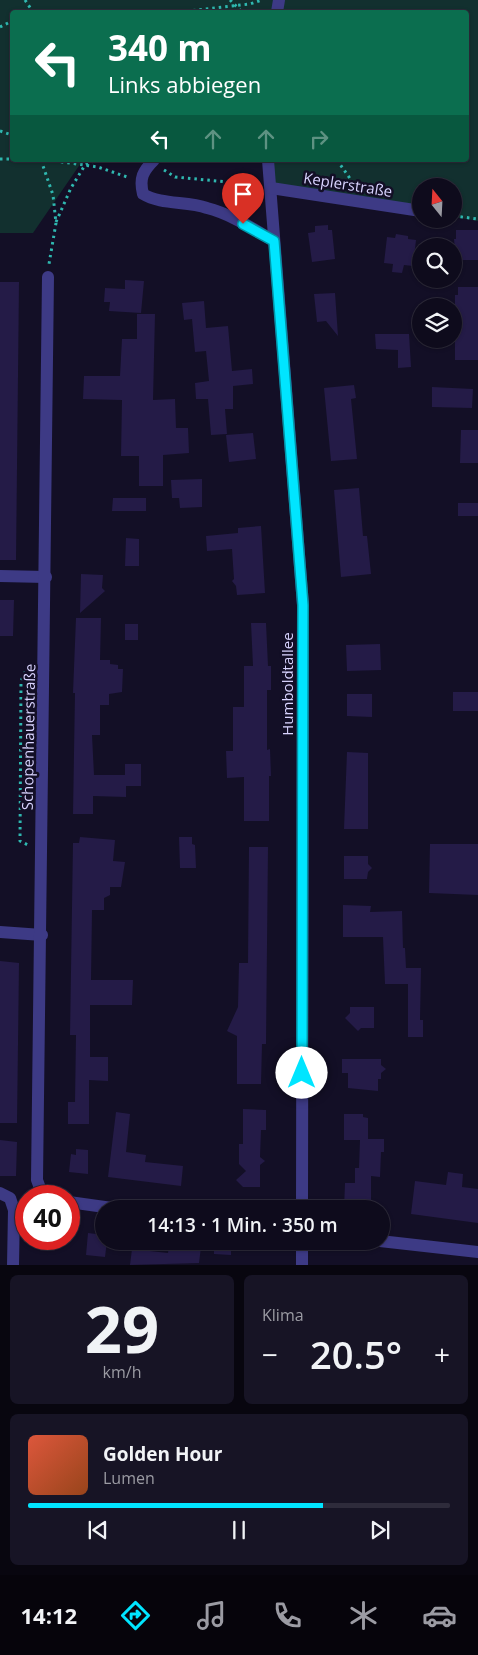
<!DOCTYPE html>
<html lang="de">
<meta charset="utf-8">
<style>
:root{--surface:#0e0b1c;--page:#171425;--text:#f1f3f6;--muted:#9b9ba3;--line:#2e2b3b;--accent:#00e5ff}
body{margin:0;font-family:"Open Sans",sans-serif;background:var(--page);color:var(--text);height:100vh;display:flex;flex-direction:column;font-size:19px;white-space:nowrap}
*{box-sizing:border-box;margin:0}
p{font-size:16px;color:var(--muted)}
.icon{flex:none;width:28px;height:28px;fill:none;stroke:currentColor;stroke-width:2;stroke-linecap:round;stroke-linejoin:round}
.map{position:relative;height:1265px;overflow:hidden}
.panel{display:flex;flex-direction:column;gap:10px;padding:10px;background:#08060f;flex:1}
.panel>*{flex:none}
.top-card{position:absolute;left:10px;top:10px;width:459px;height:152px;border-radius:5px;box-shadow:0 1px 4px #0004,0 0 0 1px var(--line);background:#0b6e4f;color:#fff;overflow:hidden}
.needle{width:32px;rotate:342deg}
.fabs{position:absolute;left:412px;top:178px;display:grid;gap:10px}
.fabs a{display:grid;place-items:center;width:50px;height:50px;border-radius:50%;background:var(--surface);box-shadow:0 1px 4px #0004,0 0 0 1px var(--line);font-size:25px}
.speed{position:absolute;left:15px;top:1185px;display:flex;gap:10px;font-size:25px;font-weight:700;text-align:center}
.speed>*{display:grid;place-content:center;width:65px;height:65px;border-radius:50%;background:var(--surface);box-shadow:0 1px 4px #0004,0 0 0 1px var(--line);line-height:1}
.speed .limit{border:8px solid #d22;background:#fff;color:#111}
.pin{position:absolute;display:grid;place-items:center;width:42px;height:42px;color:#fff;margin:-51px -21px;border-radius:50% 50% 50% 0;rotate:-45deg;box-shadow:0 0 5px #0007}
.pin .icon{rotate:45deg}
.me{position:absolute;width:55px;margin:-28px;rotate:0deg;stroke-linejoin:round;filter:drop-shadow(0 0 4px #0008)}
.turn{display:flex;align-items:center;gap:18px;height:105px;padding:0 15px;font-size:22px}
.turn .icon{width:65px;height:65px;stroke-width:2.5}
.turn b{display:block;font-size:35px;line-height:42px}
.lanes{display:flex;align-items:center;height:48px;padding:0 15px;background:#0003;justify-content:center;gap:25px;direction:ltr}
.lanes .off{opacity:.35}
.big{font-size:38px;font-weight:600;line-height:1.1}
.panel .tile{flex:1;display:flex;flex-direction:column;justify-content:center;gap:8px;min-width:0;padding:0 18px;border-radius:8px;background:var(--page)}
.panel .dial{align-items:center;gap:0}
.dial b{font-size:65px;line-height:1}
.song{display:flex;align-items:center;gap:15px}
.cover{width:60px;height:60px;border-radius:8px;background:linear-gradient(135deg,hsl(10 70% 55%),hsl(20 70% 35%))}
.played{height:5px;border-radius:2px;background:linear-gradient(90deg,var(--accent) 70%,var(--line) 70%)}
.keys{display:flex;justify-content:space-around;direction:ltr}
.heat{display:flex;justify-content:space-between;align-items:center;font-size:28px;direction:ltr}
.panel .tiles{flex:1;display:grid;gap:10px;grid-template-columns:1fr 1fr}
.tile:last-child{grid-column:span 2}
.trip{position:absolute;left:95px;top:1200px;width:295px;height:50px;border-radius:25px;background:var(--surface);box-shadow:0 1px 4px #0004,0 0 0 1px var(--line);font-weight:600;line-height:50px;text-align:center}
.dock{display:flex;height:80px;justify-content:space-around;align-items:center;background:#06040b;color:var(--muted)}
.dock .icon{width:35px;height:35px}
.dock .selected{color:var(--accent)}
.dock b{font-size:22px;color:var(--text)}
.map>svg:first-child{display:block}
</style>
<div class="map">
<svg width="478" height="1265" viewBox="0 0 478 1265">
<rect width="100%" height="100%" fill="#130f26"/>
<path fill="#12302f" d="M0 0H478V221L454 217V186H421V212L271 188 268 160H466V12H277V8L270 12H12V160H83L33 233H0Z"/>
<g fill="#241b47">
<path d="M328 225V230H332L335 259 312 262 308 233 315 232V226Z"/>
<path d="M456 230H478V260H456L454 239H456Z"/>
<path d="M396 234 408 236V239L416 240 413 266 404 265 402 273 392 272 393 264 384 263 387 237 395 238Z"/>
<path d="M125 280 144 281 141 313 109 311 110 302H104L105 288 125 289Z"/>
<path d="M0 282H19L16 560H0Z"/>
<path d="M458 287H478V360H455V334H458V309H455V295H458Z"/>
<path d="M335 293 338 336 326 321 317 322 314 294Z"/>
<path d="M204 301 206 328 228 326 232 371 252 369 253 384 233 386V409H225L227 434 211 435 208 399H196L195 383 209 381 206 351 195 352 192 319 184 320 182 303Z"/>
<path d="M137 314H155L153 400 175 399 176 428H188L189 453 163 455V486H139V456H121L122 400 83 399 84 376H120L122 339H137Z"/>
<path d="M375 334H409L411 367 398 368V350L376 349Z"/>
<path d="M354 385 356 398 351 399 357 459 331 461 324 388Z"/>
<path d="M432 387 473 389 472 408 432 407Z"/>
<path d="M461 430H478V463H460Z"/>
<path d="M253 433 256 459 229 462 226 435Z"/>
<path d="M202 479V507L180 508 179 498H172L171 480Z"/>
<path d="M359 488 363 536H367L371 574 341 577 334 490Z"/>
<path d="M113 498H146V511H112Z"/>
<rect x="458" y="503" width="20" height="13"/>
<path d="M261 526 265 593 237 595 236 586 232 581 234 579 232 549 207 551 206 536 238 533V528Z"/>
<path d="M126 538 139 539V566H125Z"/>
<path d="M81 574 103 575 102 588 105 591 80 613Z"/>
<path d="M0 600H14L13 636H0Z"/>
<path d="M76 618H101L100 660H110V664L118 665V669H123L122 692 109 694V705H100V735H92L94 775H125V764H141V786H126V797L93 796V814H73L75 693H73Z"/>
<path d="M251 623H266L268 666H271V690H267V750L270 749 271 776H269V821H244V777L227 778 226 751H233V707H244V666H253Z"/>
<rect x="125" y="624" width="13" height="16"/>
<path d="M380 644 381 670 347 671 346 645Z"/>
<rect x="453" y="692" width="25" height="19"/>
<path d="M347 694H372V717L347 716Z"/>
<path d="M347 752 368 753V829H344Z"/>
<path d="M80 837 115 840 113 861 125 862 121 887H110V895L104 898V910H92L91 980H133L132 1005H90V1057H108V1081L89 1080V1124H68V1102H75L76 1035H70L73 843H79Z"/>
<path d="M179 837H192V844L195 845 196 868H180Z"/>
<path d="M430 844H478V895L429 893Z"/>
<path d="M249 847H268L266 1044H262L261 1084H237V1036L227 1031 238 1007 239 963H248Z"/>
<path d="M344 856H368V864L372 868 368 872 367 879H344Z"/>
<path d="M343 905 371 906 370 912 402 911 403 948H405L406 968H421L420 1020H423V1037H408V984H385L383 937H343Z"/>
<path d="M0 961 19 963 17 1123H0Z"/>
<path d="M350 1007H374V1028H361L358 1031 345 1018 350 1013Z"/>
<path d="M342 1059H381V1065L386 1069 381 1073V1079H378V1091L348 1088V1073H342Z"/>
<path d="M243 1109 266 1110V1130H261L260 1157 265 1161 260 1165V1187H243L236 1180 246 1171 239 1164V1144H243Z"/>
<path d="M116 1112 130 1114 126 1152 146 1155 145 1162 183 1166 181 1186 108 1177Z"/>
<path d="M344 1114H363V1117L368 1118V1139H384V1152H381L380 1177 371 1176V1209H344L345 1183H355V1168H359L360 1140H344Z"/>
<path d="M0 1140 17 1142 16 1176H0Z"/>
<path d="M76 1149 88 1150V1174L69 1172 71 1154 76 1155Z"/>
<path d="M448 1172 463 1174 462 1187 478 1189V1223L411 1214 415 1181 446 1185Z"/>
<path d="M88 1233 104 1235V1241H107L105 1257 86 1255Z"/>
<path d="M214 1241 231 1242V1255L214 1254Z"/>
<path d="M169 1243 201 1247 199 1263 130 1265 132 1249 168 1253Z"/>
</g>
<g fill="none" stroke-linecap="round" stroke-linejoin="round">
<g stroke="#2fb8b0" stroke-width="3" stroke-dasharray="2.5 4" stroke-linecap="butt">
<path d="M25 0 33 12"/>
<path d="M230 0 242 12"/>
<path d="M180 12 250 4 262 0"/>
<path d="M0 27 12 21"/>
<path d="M0 131 12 135"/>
<path d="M0 159H12"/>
<path d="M41 160 53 195 56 223 49 264"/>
<path d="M48 160 98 167 130 178"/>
<path d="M337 160 356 187"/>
<path d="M164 170 175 177 258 185"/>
<path d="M454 216 478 219"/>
<path d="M56 222 71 188 85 165 96 160"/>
<path d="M28 666 21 681 20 841 28 845"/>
</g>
<g stroke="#3d3a85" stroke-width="12">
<path d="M277 12 279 0"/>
<path d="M154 160C143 171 139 178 143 194 161 205 186 201 207 208 231 214 253 229 274 241"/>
<path d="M268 160 303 605 302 1209"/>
<path d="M271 188 421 211"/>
<path d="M0 576 46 577"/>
<path d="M0 932 42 935"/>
<path d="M0 1193 10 1198 14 1210 13 1265"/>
<path d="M43 1196 37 1180 48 277"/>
<path d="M69 1202 119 1209"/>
<path d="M380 1241 478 1252"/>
<path d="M302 1265V1241"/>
</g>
</g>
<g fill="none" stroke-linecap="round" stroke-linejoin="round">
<g stroke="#0095a6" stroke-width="12">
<path id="route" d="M243 224 274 241 303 605 302 1073"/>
</g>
<use href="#route" stroke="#00e5ff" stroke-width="9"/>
</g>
<g text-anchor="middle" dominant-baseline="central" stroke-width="5" stroke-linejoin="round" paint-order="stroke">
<g font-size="15" fill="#d9d4ff" stroke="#130f26">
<text transform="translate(348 184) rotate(9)">Keplerstraße</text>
<text transform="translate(287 684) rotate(-90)">Humboldtallee</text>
<text transform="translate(28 737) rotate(-89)">Schopenhauerstraße</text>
</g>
</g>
</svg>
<div class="fabs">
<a><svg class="needle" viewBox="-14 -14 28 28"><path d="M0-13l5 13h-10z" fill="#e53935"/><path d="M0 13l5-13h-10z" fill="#9b9ba3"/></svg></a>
<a><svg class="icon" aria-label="search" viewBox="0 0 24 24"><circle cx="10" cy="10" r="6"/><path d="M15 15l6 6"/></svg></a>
<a><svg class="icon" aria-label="layers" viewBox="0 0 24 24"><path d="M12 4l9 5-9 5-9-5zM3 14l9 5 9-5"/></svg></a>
</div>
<div class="speed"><div class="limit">40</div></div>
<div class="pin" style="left:243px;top:224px;background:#d93025"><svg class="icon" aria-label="arrive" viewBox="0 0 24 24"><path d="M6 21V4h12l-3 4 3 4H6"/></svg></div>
<svg class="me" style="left:302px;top:1073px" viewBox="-20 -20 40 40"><circle r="19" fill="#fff"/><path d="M0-13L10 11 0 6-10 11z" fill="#00e5ff"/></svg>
<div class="trip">14:13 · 1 Min. · 350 m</div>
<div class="top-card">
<div class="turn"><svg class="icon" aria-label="left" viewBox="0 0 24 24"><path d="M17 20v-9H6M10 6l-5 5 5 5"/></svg><div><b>340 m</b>Links abbiegen</div></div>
<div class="lanes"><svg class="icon" aria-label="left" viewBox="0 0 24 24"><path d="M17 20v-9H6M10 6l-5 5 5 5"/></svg><svg class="icon off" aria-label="ahead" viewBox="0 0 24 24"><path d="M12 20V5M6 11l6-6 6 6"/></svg><svg class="icon off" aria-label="ahead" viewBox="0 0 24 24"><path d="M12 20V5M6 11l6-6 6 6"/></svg><svg class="icon off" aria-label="right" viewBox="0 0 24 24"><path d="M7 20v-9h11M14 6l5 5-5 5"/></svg></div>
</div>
</div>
<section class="panel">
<div class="tiles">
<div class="tile dial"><b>29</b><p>km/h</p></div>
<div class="tile"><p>Klima</p>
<div class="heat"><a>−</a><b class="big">20.5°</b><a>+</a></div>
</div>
<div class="tile">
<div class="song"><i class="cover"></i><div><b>Golden Hour</b><p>Lumen</p></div></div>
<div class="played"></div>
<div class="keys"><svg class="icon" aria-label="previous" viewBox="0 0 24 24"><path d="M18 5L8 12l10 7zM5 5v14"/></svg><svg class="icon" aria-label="pause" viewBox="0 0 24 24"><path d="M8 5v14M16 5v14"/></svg><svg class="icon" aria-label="next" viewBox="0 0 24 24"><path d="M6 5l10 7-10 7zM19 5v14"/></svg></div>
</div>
</div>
</section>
<nav class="dock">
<b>14:12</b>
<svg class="icon selected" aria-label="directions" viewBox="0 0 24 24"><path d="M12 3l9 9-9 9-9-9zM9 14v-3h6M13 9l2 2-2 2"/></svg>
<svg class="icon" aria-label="music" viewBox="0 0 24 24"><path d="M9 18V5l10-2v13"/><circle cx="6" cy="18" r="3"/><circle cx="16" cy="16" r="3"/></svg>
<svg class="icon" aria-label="phone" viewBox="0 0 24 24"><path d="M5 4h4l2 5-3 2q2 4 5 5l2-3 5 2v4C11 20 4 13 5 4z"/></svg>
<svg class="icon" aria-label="climate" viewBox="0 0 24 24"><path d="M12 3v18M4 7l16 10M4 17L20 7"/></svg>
<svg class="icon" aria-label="car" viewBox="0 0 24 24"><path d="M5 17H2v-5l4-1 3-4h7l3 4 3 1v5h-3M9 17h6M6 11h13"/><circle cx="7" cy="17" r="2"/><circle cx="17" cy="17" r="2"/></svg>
</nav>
